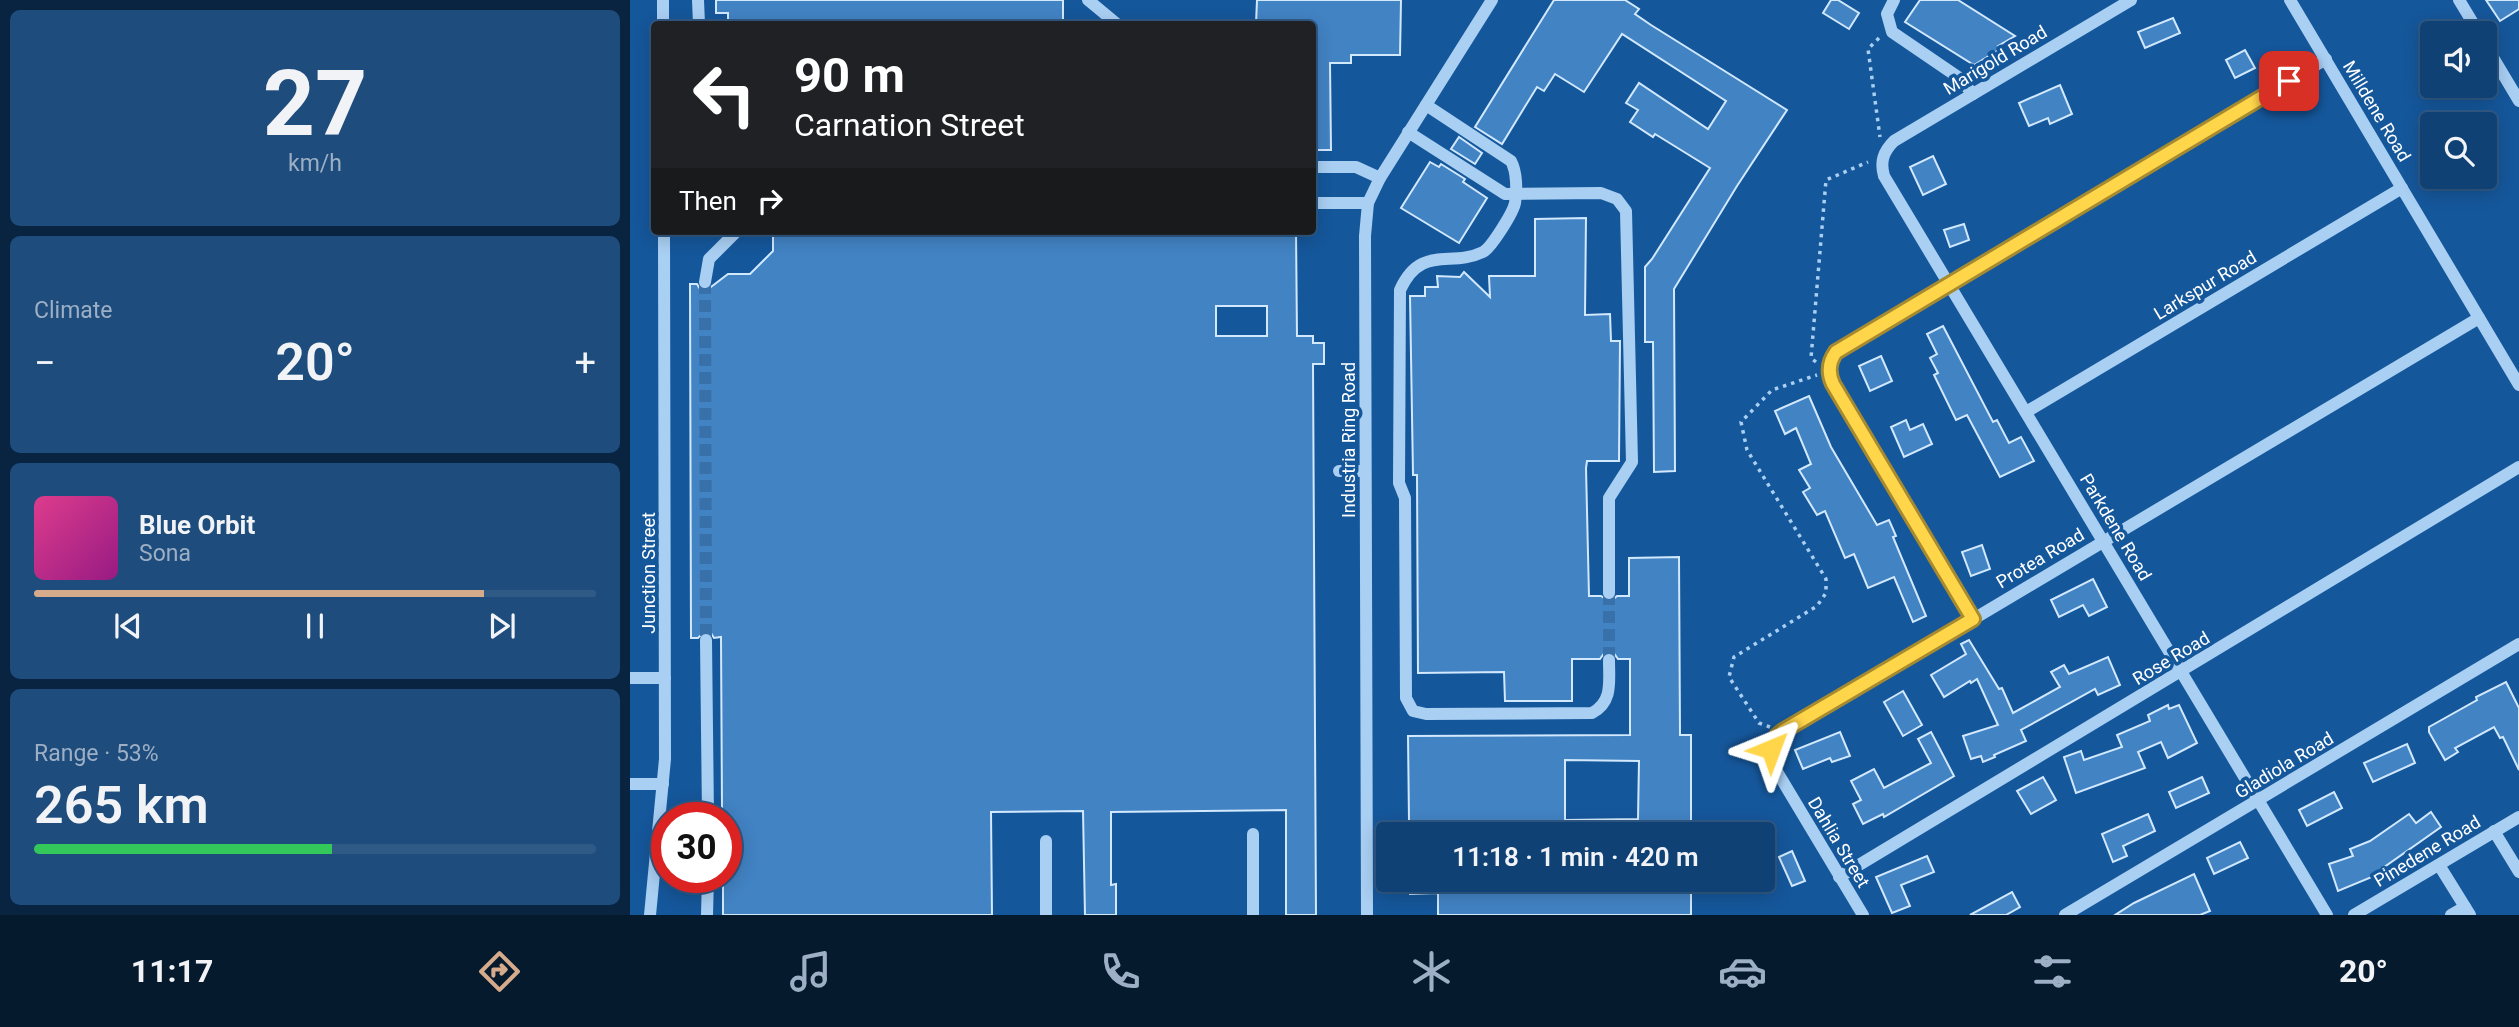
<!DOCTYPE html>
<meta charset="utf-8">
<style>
:root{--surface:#104174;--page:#1e4c7c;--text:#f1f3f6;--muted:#9cafc5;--line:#305a86;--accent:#d6ab8b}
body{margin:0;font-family:Roboto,sans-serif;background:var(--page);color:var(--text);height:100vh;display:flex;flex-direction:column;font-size:26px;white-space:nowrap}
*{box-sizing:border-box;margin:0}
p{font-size:23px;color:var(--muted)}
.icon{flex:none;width:38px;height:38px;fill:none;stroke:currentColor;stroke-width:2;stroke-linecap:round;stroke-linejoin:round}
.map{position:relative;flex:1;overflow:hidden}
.drawer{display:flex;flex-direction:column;gap:10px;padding:10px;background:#092440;width:630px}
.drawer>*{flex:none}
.hud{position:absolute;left:21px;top:21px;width:665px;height:214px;border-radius:7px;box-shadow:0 4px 18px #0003,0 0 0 2px var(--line);background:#202124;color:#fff;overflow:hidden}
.controls{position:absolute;left:1790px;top:21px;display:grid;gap:14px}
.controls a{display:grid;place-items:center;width:77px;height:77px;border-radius:7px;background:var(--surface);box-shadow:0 4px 18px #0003,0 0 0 2px var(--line);font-size:35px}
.speed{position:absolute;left:21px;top:802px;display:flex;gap:14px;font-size:35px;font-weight:700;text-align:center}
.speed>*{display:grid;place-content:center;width:91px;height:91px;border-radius:50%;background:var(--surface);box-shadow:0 4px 18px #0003,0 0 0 2px var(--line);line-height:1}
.speed .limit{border:10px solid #d22;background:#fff;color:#111}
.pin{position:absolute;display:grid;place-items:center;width:60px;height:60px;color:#fff;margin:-30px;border-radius:14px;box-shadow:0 4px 10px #0006}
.me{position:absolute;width:77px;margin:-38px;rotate:44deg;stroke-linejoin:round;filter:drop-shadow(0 0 5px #0008)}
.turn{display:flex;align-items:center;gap:24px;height:147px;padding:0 28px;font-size:32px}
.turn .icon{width:91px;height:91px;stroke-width:2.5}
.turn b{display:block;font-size:49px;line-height:60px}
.then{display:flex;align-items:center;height:66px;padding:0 28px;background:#0003;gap:14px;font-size:26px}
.big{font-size:52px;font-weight:600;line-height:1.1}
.drawer .tile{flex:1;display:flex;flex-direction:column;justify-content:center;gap:10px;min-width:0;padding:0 24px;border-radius:10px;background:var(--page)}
.drawer .dial{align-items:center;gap:0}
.dial b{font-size:91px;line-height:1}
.song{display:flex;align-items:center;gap:21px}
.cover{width:84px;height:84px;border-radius:10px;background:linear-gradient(135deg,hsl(330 70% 55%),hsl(310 70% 35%))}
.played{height:7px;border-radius:4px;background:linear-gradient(90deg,var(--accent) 80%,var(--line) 80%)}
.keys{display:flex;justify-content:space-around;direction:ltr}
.heat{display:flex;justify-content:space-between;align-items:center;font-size:38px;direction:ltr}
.charge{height:10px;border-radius:5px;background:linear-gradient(90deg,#34c759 53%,var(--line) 0)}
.trip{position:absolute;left:746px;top:822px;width:399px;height:70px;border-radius:7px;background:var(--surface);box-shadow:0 4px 18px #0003,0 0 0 2px var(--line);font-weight:600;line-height:70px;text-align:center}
.tab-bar{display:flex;height:112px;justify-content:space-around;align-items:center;background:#061a2e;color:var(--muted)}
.tab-bar .icon{width:49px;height:49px}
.tab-bar .current{color:var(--accent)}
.tab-bar b{font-size:32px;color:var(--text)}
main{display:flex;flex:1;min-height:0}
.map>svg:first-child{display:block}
</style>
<main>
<section class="drawer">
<div class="tile dial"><b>27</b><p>km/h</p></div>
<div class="tile"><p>Climate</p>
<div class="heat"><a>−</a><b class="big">20°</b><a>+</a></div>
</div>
<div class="tile">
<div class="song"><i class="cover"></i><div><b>Blue Orbit</b><p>Sona</p></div></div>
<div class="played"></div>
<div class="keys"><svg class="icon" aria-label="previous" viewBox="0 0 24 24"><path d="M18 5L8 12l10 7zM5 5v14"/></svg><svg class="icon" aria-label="pause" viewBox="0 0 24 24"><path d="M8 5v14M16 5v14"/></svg><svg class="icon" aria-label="next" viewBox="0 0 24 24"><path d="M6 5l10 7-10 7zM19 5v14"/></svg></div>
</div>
<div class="tile"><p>Range · 53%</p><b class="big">265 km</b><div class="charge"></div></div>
</section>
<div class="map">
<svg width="1889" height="915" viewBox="0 0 1889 915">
<rect width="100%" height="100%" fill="#15579b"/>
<g fill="#4283c4" stroke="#d1e8fd" stroke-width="2" fill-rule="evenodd">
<path d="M86 0H433V24H98V13H86Z"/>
<path d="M627 0H771L770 55H721V63H700L701 150H682V24H626Z"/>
<path d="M924 0H995L1009 9 1005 14 1021 25 1157 110 1107 186 1044 289 1045 471 1024 472 1023 342H1015V267L1022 259 1080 168 1025 134 1023 137 1000 122 1008 110 996 103 1009 83 1078 129 1096 101 992 34 954 92 925 74 914 91 907 87 872 144 845 127Z"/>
<path d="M1201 0H1208L1229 13 1219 29 1193 13Z"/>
<path d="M1290 0H1328L1385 36 1368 46 1370 49 1344 65 1275 22Z"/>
<path d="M1856 0H1889V9L1870 21Z"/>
<path d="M1543 18 1550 33 1515 48 1508 32Z"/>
<path d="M1615 50 1625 68 1605 78 1596 60Z"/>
<path d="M1430 85 1442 114 1420 124 1418 118 1399 126 1389 103Z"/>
<path d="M829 137 852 153 845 164 821 149Z"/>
<path d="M1303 156 1316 184 1293 195 1280 167Z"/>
<path d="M800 162 809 167 811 164 835 179 833 182 857 198 829 243 771 208Z"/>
<path d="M956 218 955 315 980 314 981 341H990L989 461H957L956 468 959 596H971L980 602 987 596H999V558L1049 557 1050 735H1061V835H761V821H779L778 736 1000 735V659H988L983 652H975L970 659H942V701H875L874 672 788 673 787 475H783L780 296H795V287H808L807 276 830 277 834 272 860 297 859 276H905V219ZM935 760 1009 761 1008 819 935 820Z"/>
<path d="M1334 224 1339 240 1320 247 1314 230Z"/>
<path d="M143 231H358V235L452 234V231H666L667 336H683V343H694V364H683L686 915H656V810L481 812V885L486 884V915H455L453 811 361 812 362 915H93V877H96V817H93L92 811 91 637 84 638 81 633 75 631 68 638H61L60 284H67L70 289 77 290 98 274H120L143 251ZM586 306H637V336H586Z"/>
<path d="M1313 326 1363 422 1367 420 1379 443 1391 437 1404 461 1370 477 1337 415 1326 420 1304 375 1308 373 1300 358 1307 354 1297 334Z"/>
<path d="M1251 356 1262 381 1240 391 1229 366Z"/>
<path d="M1179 396 1201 447 1247 525 1259 520 1266 536 1263 537 1296 616 1283 622 1264 577 1238 588 1224 554 1215 558 1195 511 1187 515 1173 492 1180 488 1169 470 1181 464 1166 428 1155 434 1145 411Z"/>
<path d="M1276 420 1280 430 1293 424 1302 444 1274 457 1261 427Z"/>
<path d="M1352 545 1360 569 1341 576 1332 552Z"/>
<path d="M1463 579 1477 607 1459 616 1453 605 1429 617 1421 600Z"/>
<path d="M1339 640 1369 689 1372 688 1383 713 1430 687 1421 672 1434 665 1439 674 1478 657 1490 685 1468 695 1465 689 1391 730 1396 741 1364 755 1365 757 1353 762 1351 756 1341 759 1333 736 1368 725 1347 679 1341 683 1340 681 1314 697 1301 675 1336 654 1331 644Z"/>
<path d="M1876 682 1889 708V770L1873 737 1870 738 1864 727 1825 748 1828 752 1815 760 1799 732V727L1847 700 1846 697Z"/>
<path d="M1273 691 1292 725 1273 736 1254 702Z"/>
<path d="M1538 705 1539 709 1549 705 1567 743 1538 758 1531 742 1508 752 1515 768 1446 793 1434 757 1451 751 1454 760 1492 747 1487 735 1520 721 1518 715Z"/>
<path d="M1210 732 1220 756 1202 762 1200 758 1173 769 1165 750Z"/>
<path d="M1301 732 1324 776 1254 817 1253 814 1233 824 1223 804 1231 800 1221 781 1244 769 1254 788 1301 763 1288 739Z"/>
<path d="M1777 744 1785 763 1743 782 1734 763Z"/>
<path d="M1413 777 1426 800 1401 814 1387 791Z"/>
<path d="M1572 777 1579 793 1546 808 1539 792Z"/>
<path d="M1704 792 1712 808 1677 826 1669 810Z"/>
<path d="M1801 812 1811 827 1753 868 1754 872 1708 891 1699 864 1723 856 1720 849 1740 841 1779 814 1786 823Z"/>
<path d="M1518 814 1525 831 1493 846 1497 856 1483 862 1472 834Z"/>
<path d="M1610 842 1618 858 1584 874 1577 858Z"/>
<path d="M1162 851 1175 881 1162 886 1149 857Z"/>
<path d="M1297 856 1304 872 1271 885 1280 906 1262 913 1246 877Z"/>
<path d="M1564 874 1580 911 1570 915H1485L1504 903Z"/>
<path d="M779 880H1061V915H808V893L780 894Z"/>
<path d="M1382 892 1390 907 1376 915H1340Z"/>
</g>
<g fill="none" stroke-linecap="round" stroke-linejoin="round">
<g stroke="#3870aa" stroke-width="12" stroke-dasharray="12 6" stroke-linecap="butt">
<path d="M75 282 76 640"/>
<path d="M979 593V660"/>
</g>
<g stroke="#a9cff3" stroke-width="3.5" stroke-dasharray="3.5 5" stroke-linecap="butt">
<path d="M1249 38 1238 49 1250 137"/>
<path d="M1186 362 1181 358 1196 180 1238 162"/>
<path d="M1140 727 1129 723 1099 677 1104 657 1187 606 1196 593V579L1117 450 1111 422 1142 390 1187 375"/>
</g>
<g stroke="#a9cff3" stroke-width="12">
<path d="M33 0V24"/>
<path d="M68 0 69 24"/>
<path d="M458 0 487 24"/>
<path d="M1264 0 1257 14 1262 32 1328 77 1343 94"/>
<path d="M1501 0 1264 141C1253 152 1250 162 1254 176L1697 915"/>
<path d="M1660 0 1889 385"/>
<path d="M1829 0 1849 33"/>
<path d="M1855 44 1889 101"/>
<path d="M796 105 881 161C887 172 887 191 885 203 883 213 861 248 853 252 820 268 791 244 770 290L769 483 775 498 776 698 783 711 796 714 962 713C983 702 979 682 979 660"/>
<path d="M778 132 875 194 971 193 987 199 996 211 1002 462 979 498V593"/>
<path d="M682 167H726L750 178"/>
<path d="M682 203H738"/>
<path d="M75 282 79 259 107 231"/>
<path d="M1396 412 1772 188"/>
<path d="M709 471H735"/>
<path d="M1343 619 1203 384C1198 371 1199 360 1209 349L1696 59"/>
<path d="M76 640 78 817"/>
<path d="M0 678H35"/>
<path d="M0 784H33"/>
<path d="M1864 831 1889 872"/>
<path d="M623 834V915"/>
<path d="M416 841V915"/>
<path d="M1809 865 1840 915"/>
<path d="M1209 877 1889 467"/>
<path d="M20 915 35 759 34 231"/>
<path d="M77 915 78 877"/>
<path d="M737 915 735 236 738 203 750 178 862 0"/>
<path d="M1233 915 1143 765 1141 749 1147 736 1849 318"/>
<path d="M1435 915 1889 644"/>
<path d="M1724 915 1889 817"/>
<path d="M1821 915 1835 907"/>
</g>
</g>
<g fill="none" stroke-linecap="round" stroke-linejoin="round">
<g stroke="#a68a30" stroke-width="18">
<path id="route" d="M1141 749 1147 736 1153 731 1343 619 1203 384C1198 373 1198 363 1206 352L1659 81"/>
</g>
<use href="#route" stroke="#ffd54a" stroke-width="12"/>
</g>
<g text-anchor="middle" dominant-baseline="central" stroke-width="7" stroke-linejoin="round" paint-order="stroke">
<g font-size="18" fill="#fff" stroke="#15579b">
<text transform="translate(1365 60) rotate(-31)">Marigold Road</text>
<text transform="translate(1747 111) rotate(59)">Milldene Road</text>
<text transform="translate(1575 285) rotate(-31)">Larkspur Road</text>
<text transform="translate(718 440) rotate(-90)">Industria Ring Road</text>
<text transform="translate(1486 527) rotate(59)">Parkdene Road</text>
<text transform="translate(1410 558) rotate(-31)">Protea Road</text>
<text transform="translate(18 573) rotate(-90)">Junction Street</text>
<text transform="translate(1541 658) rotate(-31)">Rose Road</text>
<text transform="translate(1654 765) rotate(-31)">Gladiola Road</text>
<text transform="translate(1209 842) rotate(59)">Dahlia Street</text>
<text transform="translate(1797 851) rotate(-31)">Pinedene Road</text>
</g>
</g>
</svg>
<div class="controls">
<a><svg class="icon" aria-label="sound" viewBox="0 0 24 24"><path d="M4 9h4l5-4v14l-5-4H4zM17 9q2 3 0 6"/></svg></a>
<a><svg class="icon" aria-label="search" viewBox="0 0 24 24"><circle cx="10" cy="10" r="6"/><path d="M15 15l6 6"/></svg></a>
</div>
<div class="speed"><div class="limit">30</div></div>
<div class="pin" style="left:1659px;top:81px;background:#d93025"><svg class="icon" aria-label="arrive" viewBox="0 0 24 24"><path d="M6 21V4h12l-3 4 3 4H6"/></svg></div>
<svg class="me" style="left:1141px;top:749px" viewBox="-20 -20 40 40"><path d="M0-17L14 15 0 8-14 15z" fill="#ffd54a" stroke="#fff" stroke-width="4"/></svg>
<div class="trip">11:18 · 1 min · 420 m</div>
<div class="hud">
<div class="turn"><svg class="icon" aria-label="left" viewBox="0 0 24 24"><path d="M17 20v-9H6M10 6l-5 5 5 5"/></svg><div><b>90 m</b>Carnation Street</div></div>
<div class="then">Then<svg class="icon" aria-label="right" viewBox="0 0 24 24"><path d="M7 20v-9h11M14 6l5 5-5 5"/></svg></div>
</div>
</div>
</main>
<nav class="tab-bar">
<b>11:17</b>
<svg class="icon current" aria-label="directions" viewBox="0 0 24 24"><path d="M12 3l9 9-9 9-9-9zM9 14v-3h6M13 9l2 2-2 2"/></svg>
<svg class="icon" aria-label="music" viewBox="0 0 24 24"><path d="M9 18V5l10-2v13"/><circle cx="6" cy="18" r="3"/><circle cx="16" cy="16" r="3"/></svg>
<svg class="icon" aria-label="phone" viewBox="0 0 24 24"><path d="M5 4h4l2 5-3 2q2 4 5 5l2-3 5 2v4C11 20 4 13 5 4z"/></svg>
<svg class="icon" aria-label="climate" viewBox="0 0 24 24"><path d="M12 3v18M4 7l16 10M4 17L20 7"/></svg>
<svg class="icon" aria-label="car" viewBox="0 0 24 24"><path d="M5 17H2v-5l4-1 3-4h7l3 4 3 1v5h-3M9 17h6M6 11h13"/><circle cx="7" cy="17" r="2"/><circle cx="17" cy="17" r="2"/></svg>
<svg class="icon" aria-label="filters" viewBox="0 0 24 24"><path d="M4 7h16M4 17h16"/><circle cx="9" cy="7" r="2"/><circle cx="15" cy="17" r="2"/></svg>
<b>20°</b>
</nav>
